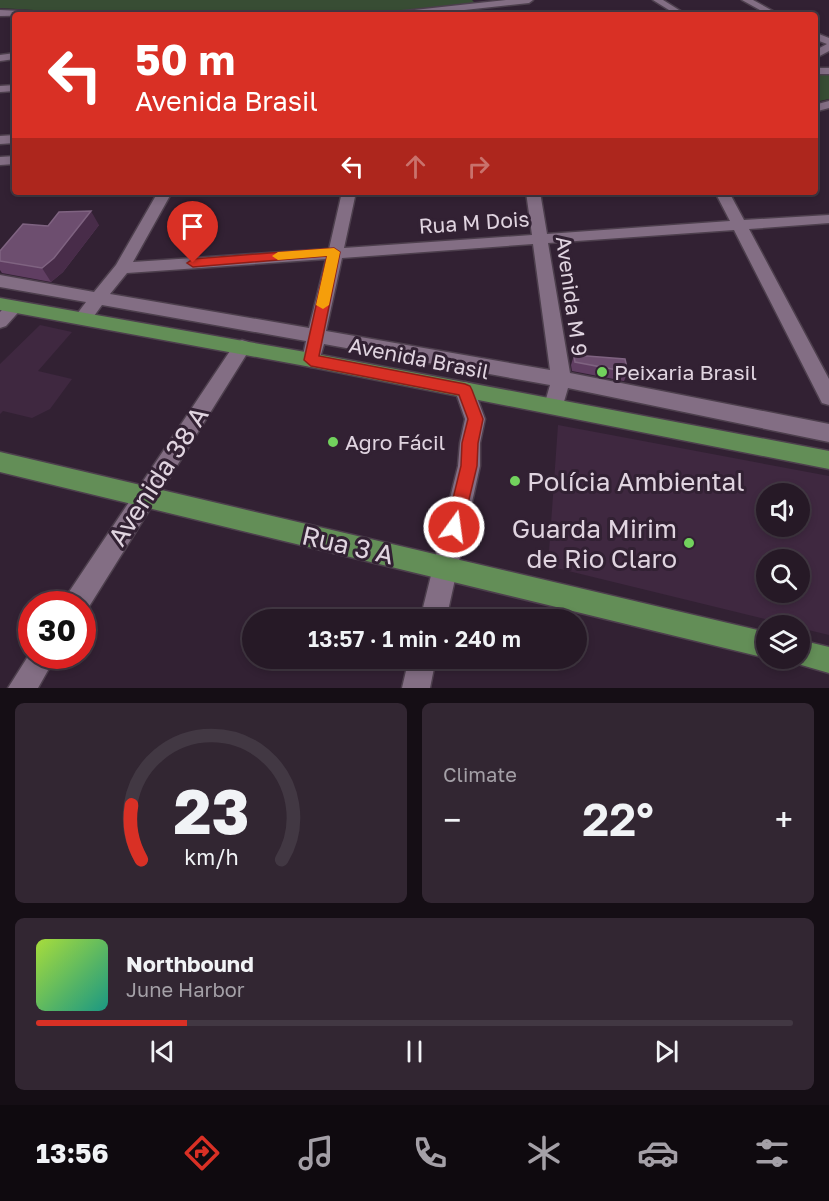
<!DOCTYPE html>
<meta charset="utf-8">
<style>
:root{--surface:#261926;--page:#322632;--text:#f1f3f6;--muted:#a4a0a7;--line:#423843;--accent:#d93025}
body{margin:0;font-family:"Golos Text",sans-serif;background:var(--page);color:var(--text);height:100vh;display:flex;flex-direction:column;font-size:22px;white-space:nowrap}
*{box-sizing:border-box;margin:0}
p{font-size:20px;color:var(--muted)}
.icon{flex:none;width:33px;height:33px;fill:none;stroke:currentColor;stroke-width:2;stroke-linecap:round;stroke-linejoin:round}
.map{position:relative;height:688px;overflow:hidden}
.drawer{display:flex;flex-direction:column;gap:15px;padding:15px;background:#150e15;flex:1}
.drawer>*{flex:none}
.guide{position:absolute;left:12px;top:12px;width:806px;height:183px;border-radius:6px;box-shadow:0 3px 9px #0003,0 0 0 2px var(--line);background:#d93025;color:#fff;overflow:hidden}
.controls{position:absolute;left:756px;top:483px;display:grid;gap:12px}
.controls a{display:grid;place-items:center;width:54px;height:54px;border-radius:50%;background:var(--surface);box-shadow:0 3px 9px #0003,0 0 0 2px var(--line);font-size:30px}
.speed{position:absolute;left:18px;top:591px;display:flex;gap:12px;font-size:30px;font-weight:700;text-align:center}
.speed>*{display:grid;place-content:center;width:78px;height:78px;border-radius:50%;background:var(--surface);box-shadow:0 3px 9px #0003,0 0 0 2px var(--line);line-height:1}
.speed .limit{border:9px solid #d22;background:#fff;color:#111}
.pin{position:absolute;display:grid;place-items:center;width:51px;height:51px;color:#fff;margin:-62px -26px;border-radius:50% 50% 50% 0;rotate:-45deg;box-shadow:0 0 6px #0007}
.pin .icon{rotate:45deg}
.me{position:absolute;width:66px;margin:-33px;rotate:14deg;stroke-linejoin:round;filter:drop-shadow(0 0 4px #0008)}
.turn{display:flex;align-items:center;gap:21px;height:126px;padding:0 24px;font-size:27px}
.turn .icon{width:78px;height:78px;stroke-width:2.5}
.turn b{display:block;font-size:42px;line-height:51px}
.lanes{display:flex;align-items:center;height:57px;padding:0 24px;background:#0003;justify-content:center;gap:30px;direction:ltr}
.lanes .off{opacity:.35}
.big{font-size:45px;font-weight:600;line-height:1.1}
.drawer .widget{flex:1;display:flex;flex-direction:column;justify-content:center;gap:9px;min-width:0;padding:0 21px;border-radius:9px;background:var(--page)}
.drawer .dial{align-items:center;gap:0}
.dial svg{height:156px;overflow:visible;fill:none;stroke:var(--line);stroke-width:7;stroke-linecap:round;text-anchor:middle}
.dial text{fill:var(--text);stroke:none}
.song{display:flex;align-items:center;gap:18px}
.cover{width:72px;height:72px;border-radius:9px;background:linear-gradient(135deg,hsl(80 70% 55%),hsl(170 70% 35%))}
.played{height:6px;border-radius:3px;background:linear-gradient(90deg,var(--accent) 20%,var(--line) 20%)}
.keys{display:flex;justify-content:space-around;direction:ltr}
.heat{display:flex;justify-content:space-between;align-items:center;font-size:33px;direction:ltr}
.drawer .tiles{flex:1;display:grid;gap:15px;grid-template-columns:1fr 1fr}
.widget:last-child{grid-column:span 2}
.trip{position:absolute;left:242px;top:609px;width:345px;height:60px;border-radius:30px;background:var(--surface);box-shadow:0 3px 9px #0003,0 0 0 2px var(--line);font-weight:600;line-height:60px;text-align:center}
.menu{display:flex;height:96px;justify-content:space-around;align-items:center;background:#0f0a0f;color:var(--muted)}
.menu .icon{width:42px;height:42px}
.menu .selected{color:var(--accent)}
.menu b{font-size:27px;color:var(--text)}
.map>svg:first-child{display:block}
</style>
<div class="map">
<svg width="829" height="688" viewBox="0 0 829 688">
<rect width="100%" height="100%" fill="#322133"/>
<g fill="#3f2840" fill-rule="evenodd">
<path d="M40 325 72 332 38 371 72 379 50 409 32 418 3 411 0 414V364Z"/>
<path d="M558 425 829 476V635L800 628V626L790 625 548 566ZM766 494H800V526H766ZM766 560H800V592H766Z"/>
</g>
<g fill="#384d34">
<path d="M0 0H472L475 3 368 15H116L0 8Z"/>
<path d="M815 74 829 75V99L815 102Z"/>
</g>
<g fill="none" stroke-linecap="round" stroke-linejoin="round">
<g stroke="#4d3f4d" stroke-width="3">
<g id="street">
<path d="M506 0H533L529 3 419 15H392L396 12Z"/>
<path d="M653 0H663L687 15H677Z"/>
<path d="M742 0H753L780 15H769Z"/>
<path d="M0 10 44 12 48 15 0 16Z"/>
<path d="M814 32 829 38V51L814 59V51L827 44 814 39Z"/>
<path d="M15 53V59L0 61V55Z"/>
<rect x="814" y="68" width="15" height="6"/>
<path d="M15 85V91L0 92V86Z"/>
<path d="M829 101V108L814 112V105Z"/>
<path d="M15 135V143L0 144V136Z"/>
<path d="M15 156V164L0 165V157Z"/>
<path d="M158 192H172L133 262 329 249 342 192H356L344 248 532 235 526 192H540L547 234 730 221 715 192H729L744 220 829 215V223L749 229 829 379V405L822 403 734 230 548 243 570 373 829 424V442L568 388 561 412 554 414 547 412 544 406 550 385 324 344 318 365 311 367 304 365 302 360 306 341 102 305C95 314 90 326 77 322L74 318 86 302 0 287V275L94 292 116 265ZM533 244 550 370 326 331 342 258ZM326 259 309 328 110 294 127 273Z"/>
<path d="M15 301 21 303 23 307 6 326 0 328V312L9 303Z"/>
<path d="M242 340 248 342 251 347 248 352 85 613 82 614V604H64L67 595 236 342Z"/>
<path d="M465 382 472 384 485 419 480 443V466L446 620H420L458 466 460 443 465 419 455 390 458 384Z"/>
<path d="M32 650V656H56L38 688H8Z"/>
<path d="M409 658H436L430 688H402Z"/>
</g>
</g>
<g stroke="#4d3f4d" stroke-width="3">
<g id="primary">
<path d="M0 298 311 353 829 451V469L311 367 0 310Z"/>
<path d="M0 452 766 632V658L0 472Z"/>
<path d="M800 640 829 647V673L791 662 789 658H800Z"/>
</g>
</g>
<use href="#street" fill="#836e84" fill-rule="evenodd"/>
<use href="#primary" fill="#638e57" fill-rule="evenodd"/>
</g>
<g fill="#603e62">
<path d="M99 225 63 272 51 282 2 273 0 270V251L48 226Z"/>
<path d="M574 355 628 372 624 381 572 371 571 365Z"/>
</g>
<path fill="#482c49" d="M91 211 99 225 63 272 51 282 42 268Z"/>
<g fill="#6d4e6f" stroke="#7f6381" stroke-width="1.5">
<path d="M91 211 54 258 42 268 0 261V251L23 224 48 226 59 212Z"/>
<path d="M574 355 625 359 628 372 575 362Z"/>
</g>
<path fill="#d93025" stroke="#8d1f18" stroke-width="1.5" d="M334 248 340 252 319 356 465 384 470 386 472 390 483 419 478 443 477 466 461 533 454 536 448 533 446 527 461 466 462 443 468 419 459 395 311 366 304 360 327 256 193 267 187 263 193 259Z"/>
<path fill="#f59e0b" d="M334 248 340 252 329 305 323 309 316 305 327 256 278 260 272 256 278 252Z"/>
<g fill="#72d25d" stroke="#322133" stroke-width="2">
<circle cx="602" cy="372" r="6"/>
<circle cx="333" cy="442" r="6"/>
<circle cx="515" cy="481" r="6"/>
<circle cx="689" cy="543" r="6"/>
</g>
<g text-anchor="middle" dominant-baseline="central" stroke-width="6" stroke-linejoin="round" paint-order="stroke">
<g font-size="21" fill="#e0d4e0" stroke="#322133">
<text transform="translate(474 222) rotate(-4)">Rua M Dois</text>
<text transform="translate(572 296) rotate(82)">Avenida M 9</text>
<text transform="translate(419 358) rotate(11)">Avenida Brasil</text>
</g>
<g font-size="21" fill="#e0d4e0" stroke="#322133" text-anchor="start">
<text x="614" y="372">Peixaria Brasil</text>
<text x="345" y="442">Agro Fácil</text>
</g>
<g font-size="26" fill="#e0d4e0" stroke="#322133">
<text transform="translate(158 476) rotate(-57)">Avenida 38 A</text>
<text transform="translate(348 545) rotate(13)">Rua 3 A</text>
</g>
<g font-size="26" fill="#e0d4e0" stroke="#322133" text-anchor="start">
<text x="527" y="481">Polícia Ambiental</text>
<text x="677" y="528" text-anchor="end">Guarda Mirim<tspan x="677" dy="30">de Rio Claro</tspan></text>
</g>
</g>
</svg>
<div class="controls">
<a><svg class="icon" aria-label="sound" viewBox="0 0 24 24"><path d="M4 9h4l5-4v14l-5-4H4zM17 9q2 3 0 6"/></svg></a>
<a><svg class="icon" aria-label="search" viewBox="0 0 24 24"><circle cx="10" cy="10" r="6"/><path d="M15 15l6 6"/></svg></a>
<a><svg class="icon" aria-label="layers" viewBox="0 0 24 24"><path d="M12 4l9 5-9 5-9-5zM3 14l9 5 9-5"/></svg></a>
</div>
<div class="speed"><div class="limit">30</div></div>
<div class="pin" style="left:193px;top:263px;background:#d93025"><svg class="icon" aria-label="arrive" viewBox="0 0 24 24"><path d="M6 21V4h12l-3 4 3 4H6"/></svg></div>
<svg class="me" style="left:454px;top:527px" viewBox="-20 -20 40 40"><circle r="17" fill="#d93025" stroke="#fff" stroke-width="3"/><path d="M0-11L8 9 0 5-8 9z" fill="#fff"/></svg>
<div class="trip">13:57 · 1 min · 240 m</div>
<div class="guide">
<div class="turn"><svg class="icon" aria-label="left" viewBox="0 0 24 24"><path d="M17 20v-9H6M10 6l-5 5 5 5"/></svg><div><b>50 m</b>Avenida Brasil</div></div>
<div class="lanes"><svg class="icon" aria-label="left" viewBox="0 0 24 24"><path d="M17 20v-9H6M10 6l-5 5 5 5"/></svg><svg class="icon off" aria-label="ahead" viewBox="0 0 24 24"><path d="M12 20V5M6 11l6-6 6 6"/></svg><svg class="icon off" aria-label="right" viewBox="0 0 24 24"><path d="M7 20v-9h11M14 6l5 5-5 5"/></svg></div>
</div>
</div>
<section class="drawer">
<div class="tiles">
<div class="widget dial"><svg viewBox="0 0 100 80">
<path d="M14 69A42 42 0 1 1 86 69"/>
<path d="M14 69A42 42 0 0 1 9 41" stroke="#d93025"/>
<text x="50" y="56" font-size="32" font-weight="700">23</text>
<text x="50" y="72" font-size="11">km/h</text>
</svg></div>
<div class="widget"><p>Climate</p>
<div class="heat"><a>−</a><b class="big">22°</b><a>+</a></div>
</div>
<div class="widget">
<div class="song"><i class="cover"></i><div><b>Northbound</b><p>June Harbor</p></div></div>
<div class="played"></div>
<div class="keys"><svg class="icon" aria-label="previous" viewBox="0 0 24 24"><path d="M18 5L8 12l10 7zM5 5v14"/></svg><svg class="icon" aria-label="pause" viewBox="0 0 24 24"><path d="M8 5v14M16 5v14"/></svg><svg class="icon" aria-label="next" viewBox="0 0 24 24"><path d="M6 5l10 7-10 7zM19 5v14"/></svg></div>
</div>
</div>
</section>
<nav class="menu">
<b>13:56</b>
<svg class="icon selected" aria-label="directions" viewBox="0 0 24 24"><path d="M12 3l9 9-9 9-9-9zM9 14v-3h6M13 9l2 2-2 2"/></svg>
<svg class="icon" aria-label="music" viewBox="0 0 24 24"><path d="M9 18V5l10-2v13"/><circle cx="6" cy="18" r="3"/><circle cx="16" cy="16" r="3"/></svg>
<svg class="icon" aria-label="phone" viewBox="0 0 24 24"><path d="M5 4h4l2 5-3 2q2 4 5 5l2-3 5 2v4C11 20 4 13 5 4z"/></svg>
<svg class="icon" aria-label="climate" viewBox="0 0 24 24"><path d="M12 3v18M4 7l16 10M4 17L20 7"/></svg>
<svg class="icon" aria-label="car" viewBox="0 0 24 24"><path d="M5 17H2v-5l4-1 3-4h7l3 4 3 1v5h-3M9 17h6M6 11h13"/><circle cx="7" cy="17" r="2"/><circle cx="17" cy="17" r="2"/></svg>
<svg class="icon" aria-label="filters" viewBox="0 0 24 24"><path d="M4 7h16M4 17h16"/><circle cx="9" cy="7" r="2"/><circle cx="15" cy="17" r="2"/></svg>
</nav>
